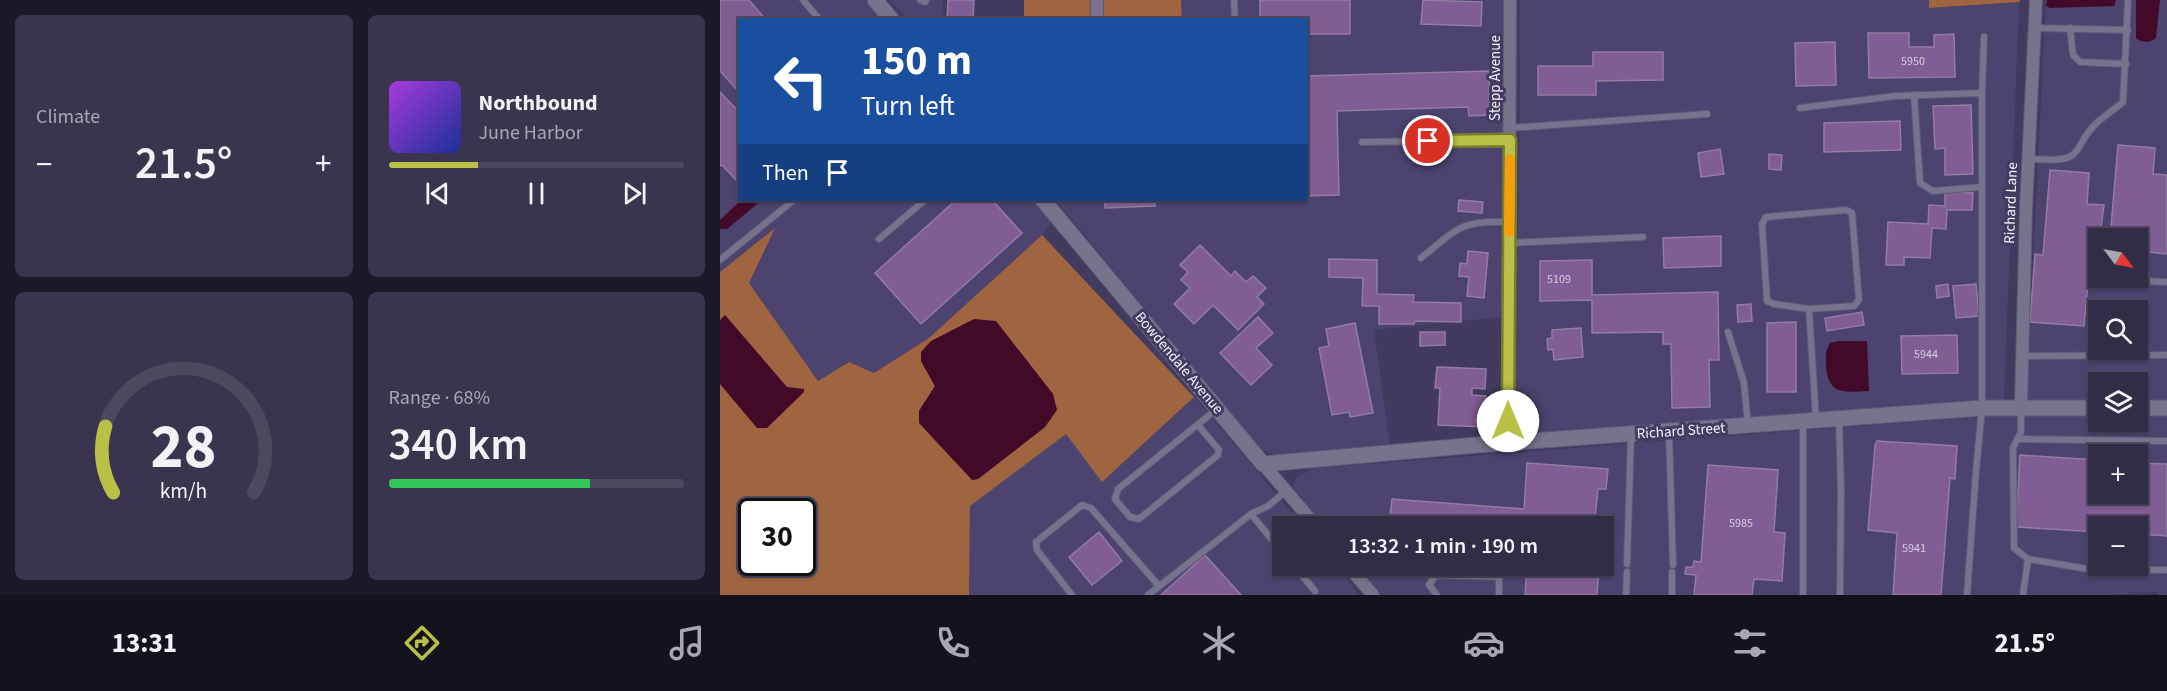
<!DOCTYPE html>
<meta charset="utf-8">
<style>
:root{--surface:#322c47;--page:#3a344e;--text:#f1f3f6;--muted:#a8a7b4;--line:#4d4860;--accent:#b9c046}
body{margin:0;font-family:"Source Sans 3",sans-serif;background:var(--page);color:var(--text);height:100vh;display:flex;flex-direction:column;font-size:22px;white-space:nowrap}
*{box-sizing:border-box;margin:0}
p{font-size:20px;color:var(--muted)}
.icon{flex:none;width:33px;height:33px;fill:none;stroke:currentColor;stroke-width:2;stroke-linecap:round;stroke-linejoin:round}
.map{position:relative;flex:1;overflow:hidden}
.drawer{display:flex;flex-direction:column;gap:15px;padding:15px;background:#1c1827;width:720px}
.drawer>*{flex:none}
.guide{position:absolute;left:18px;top:18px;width:570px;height:183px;border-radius:0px;box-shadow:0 2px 4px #0004,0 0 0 2px var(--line);background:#1a4fa0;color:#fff;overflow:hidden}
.needle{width:39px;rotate:122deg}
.controls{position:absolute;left:1368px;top:228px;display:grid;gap:12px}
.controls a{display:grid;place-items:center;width:60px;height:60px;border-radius:0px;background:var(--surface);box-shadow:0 2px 4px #0004,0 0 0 2px var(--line);font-size:30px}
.speed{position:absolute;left:18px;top:498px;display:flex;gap:12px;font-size:30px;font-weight:700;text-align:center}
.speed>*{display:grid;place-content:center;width:78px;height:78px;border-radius:50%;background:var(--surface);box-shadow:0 2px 4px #0004,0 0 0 2px var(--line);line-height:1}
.speed .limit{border:3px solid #111;border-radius:9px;background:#fff;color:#111}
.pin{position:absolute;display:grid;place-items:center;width:51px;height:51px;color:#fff;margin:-26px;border:3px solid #fff;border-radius:50%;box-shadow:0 2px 6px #0007}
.me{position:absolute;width:66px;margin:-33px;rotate:0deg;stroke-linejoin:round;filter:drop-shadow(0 0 4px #0008)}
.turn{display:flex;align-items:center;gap:21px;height:126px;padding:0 24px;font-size:27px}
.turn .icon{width:78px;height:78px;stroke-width:2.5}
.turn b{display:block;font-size:42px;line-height:51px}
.then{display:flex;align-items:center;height:57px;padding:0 24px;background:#0003;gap:12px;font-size:22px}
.big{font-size:45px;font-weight:600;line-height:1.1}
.drawer .card{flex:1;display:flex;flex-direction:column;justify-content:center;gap:9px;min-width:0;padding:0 21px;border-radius:9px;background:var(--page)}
.drawer .dial{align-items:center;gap:0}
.dial svg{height:156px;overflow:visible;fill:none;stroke:var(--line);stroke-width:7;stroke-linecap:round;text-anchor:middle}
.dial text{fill:var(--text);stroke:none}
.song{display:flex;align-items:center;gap:18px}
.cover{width:72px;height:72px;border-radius:9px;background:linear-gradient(135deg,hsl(280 70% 55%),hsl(230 70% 35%))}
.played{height:6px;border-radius:3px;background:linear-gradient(90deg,var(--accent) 30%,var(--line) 30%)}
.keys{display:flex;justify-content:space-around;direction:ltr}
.heat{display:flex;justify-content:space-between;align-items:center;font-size:33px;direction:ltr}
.charge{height:9px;border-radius:4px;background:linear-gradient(90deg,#34c759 68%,var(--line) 0)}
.drawer .tiles{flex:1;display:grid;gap:15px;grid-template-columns:repeat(2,1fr)}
.trip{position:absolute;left:552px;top:516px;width:342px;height:60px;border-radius:0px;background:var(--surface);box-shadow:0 2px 4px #0004,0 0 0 2px var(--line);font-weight:600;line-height:60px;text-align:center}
.tabs{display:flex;height:96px;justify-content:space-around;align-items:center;background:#14121c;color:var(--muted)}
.tabs .icon{width:42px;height:42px}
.tabs .active{color:var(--accent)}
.tabs b{font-size:27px;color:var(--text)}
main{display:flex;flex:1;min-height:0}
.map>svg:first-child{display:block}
</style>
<main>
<section class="drawer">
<div class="tiles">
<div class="card"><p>Climate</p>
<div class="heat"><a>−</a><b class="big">21.5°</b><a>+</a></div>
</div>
<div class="card">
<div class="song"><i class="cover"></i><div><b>Northbound</b><p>June Harbor</p></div></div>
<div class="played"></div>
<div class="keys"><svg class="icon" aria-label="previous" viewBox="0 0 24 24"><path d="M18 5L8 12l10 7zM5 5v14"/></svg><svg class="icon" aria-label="pause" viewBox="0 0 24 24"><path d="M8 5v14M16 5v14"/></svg><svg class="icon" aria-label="next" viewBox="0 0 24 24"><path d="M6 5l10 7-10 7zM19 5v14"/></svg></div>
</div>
<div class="card dial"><svg viewBox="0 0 100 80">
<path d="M14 69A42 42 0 1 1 86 69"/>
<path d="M14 69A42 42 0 0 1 10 35" stroke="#b9c046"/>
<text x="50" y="56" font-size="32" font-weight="700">28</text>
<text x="50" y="72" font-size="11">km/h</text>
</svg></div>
<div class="card"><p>Range · 68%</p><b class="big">340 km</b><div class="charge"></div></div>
</div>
</section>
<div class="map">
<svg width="1447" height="595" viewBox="0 0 1447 595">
<rect width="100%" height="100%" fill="#423b5f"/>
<g fill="#4c436e" fill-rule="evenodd">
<path d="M0 0H148L164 19 20 20V200H314L332 222 322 235 210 338 154 373 128 362 98 381 29 283 54 229 0 272Z"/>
<path d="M170 0H223L224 19H187Z"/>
<path d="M461 0H785L782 317 654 330 670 446 559 456 547 452 536 445 336 200H586V20L462 19Z"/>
<path d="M800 0H1209L1210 8 1299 2 1284 401 880 430 814 433 796 417V306L800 115Z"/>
<path d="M1326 0H1447V400H1418V382H1378V400H1306ZM1378 238H1418V278H1378ZM1378 310H1418V350H1378Z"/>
<path d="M474 397 583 526H562V566H616L639 595H249L250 506 346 434 383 481Z"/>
<path d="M1281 415 1378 416V422H1418V416H1447V595H1438V592L1391 595H662L637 566H884V526H605L573 487 576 478 594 468ZM1378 454H1418V494H1378ZM1378 526H1418V566H1378Z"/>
</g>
<g fill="#9f6540" fill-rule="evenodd">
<path d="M304 0H461L462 19H304Z"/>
<path d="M1209 0H1301L1299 2 1209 8Z"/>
<path d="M55 228 29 283 98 381 129 362 154 373 209 338 322 235 474 397 382 482 346 434 250 506 249 595H0V272ZM201 361 325 427 258 479 252 480 199 411 215 386ZM32 512H82V562H32Z"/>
</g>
<g fill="#420928">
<path d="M1327 0H1396L1394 6 1330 8 1326 6Z"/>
<path d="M1416 0H1440L1436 38C1430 43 1422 43 1416 38Z"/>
<path d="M21 200H42L7 229H0V220Z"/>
<path d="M5 315 67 387 84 389V392L47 428H37L0 384V320Z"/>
<path d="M254 319 276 321 333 394 337 410 325 427 258 479 252 480 199 423V411L215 386 201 361V352L211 341Z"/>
<path d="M1118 341H1147L1149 391C1126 392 1108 396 1106 366 1106 357 1105 351 1110 343Z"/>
</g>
<g fill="#805d93" stroke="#937ca1" stroke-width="1.5">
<path d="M0 0H29L46 20H20V93L0 71Z"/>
<path d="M228 0H254L253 20H227Z"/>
<path d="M540 0H630V34H586V20H540Z"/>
<path d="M703 0 762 2 761 26 701 24Z"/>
<path d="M1148 33H1189V47H1214V35L1234 34 1235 77 1149 78Z"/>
<path d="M1115 42 1116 85 1076 86 1075 43Z"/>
<path d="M873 52H943V80L876 81V95H818V66H873Z"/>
<path d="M769 71 770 115 749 116 748 107 617 111 619 195 586 196V76Z"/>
<path d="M0 92 20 113V184L2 165 0 166Z"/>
<path d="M1251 105 1253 174 1225 175V148L1215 149 1213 106Z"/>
<path d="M1180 121 1181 150 1104 152V123Z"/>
<path d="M1398 145 1435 148 1433 174 1447 175V254L1418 251V238H1390Z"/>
<path d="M1000 149 1004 174 981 177 978 153Z"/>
<path d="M1049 154 1062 155 1061 170 1049 169Z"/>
<path d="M1330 170 1369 173 1367 204 1384 205 1378 250 1371 249 1364 326 1310 322 1315 254 1323 255Z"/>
<path d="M1225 192 1253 193 1252 210H1227L1226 229 1212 228 1210 258 1184 257V265H1166L1168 222 1208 224 1209 205 1225 206Z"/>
<path d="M236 200H272L302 233 201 324 155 273Z"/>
<path d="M385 200H434L435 206 385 208Z"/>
<path d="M739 200 763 202 762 213 738 211Z"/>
<path d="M1001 236V266L944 268 943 238Z"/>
<path d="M480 245 511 276 515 271 526 282 533 276 546 288 537 297 544 304 518 330 493 305 474 324 454 304 470 288 461 280 468 272 460 265Z"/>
<path d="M748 251 768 253 764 298 747 296 749 277 739 276 740 263 747 264Z"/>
<path d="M609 259 657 260V294L694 295 693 302 741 303V322L695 321 694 324H659V306H642L643 278 609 277Z"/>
<path d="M872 260V295L998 292 999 360H989L990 407 952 408 951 344H943V332L872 333V300L820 301V261Z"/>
<path d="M1228 284 1229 296 1217 298 1216 286Z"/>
<path d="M1256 284 1259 316 1236 318 1233 286Z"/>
<path d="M1031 304 1032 321 1018 322 1017 305Z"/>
<path d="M1142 312 1144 325 1107 331 1105 318Z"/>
<path d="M538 317 553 333 536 348 552 365 531 385 500 353Z"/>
<path d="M1076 322V392H1047V323Z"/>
<path d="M635 323 653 413 630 417 629 412 612 415 599 348 609 346 606 329Z"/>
<path d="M861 328 863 357 834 360 833 349 828 350 827 339 832 338V330Z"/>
<path d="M700 332H725V345L700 346Z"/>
<path d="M1237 335 1238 373 1182 374 1181 336Z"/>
<path d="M717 367 766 369 765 389 752 388V395L766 396 764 427 718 425 720 388H715Z"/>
<path d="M1157 441 1237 446 1235 479 1230 478 1221 595H1173L1177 533 1148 530 1155 445Z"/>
<path d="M1300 455 1378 460V494H1418V463L1447 464V536L1418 534V526H1378V532L1296 527Z"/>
<path d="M807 463 888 469 886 489H878L875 518H884V527L669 526 672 499 804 509Z"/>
<path d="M988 465 1058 470 1054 532 1065 533 1062 581 1034 579 1032 595H974L976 575 965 574 966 567H973L974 561 981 562Z"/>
<path d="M379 532 402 561 372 585 349 557Z"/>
<path d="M485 555 521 595H441Z"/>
<path d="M807 566H879L877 595H805Z"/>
</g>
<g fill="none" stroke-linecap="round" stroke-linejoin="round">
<g stroke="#5e5878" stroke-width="8">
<g id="service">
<path d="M83 0 100 20"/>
<path d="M200 0 205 2 206 0"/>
<path d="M514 0 515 20"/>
<path d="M1315 28 1408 30"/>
<path d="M1350 28 1353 55 1360 62 1406 64"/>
<path d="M1262 93 1264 37"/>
<path d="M1194 95 1200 183 1213 191 1262 187"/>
<path d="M1080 108 1175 96 1262 93V408L1256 471 1247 595"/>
<path d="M790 128 987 114"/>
<path d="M642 142 789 140"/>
<path d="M1309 159C1322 159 1340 162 1351 156 1358 152 1361 143 1365 137 1375 121 1389 114 1403 102L1408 0"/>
<path d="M159 239 205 200"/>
<path d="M789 243 923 237"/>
<path d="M701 258C737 229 740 220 789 222"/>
<path d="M0 260 74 200"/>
<path d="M1404 280 1447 282"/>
<path d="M1089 309 1054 304 1047 301 1042 224 1046 217 1126 210 1132 213 1139 300 1134 306 1089 309 1096 420"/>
<path d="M1008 332 1024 383 1028 425"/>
<path d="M1302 356 1447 355"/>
<path d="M1301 407V432L1293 448 1294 548 1308 559"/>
<path d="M1119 419 1121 490 1120 595"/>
<path d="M478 425 499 450 498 455 419 519 410 517 395 499 398 489 497 409"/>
<path d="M949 432 953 565"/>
<path d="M1297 439 1447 441"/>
<path d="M562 552 531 514 548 506 566 491"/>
<path d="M907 564 911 435"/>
<path d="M574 566 595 591"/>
<path d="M352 595 317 550 316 542 362 505 371 508 439 586"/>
<path d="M428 595 531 514"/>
<path d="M717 595 709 585 716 575 779 577V595"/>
<path d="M906 595 907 572"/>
<path d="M952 595V572"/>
<path d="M1083 595V422"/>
<path d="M1303 595 1308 559 1368 569 1447 570"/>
</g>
</g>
<g stroke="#5e5878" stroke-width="14">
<g id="minor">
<path d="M377 20V0"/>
<path d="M1301 407 1306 208 1316 0"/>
<path d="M788 444 790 0"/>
<path d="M543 464 596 526"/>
<path d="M628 566 653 595"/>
</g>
</g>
<g stroke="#5e5878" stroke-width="17">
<g id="tertiary">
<path d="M155 0 172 20"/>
<path d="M323 200 543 464 757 445 1262 408H1378"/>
<path d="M1418 408H1447"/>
</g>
</g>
<use href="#service" stroke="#77738d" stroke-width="6"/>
<use href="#minor" stroke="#77738d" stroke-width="12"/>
<use href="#tertiary" stroke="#77738d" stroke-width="15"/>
</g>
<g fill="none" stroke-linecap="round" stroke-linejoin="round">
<g stroke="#787d2e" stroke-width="15">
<path id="route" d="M708 141 790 140 788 421"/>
</g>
<use href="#route" stroke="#b9c046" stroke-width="10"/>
<path stroke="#f59e0b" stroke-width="10" d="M789 232 790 159"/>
</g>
<g text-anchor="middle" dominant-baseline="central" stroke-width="6" stroke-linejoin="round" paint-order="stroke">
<g font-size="12" fill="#d7cde2">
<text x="1193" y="61">5950</text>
<text x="839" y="279">5109</text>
<text x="1206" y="354">5944</text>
<text x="1021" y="523">5985</text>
<text x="1194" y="548">5941</text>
</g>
<g font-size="15" fill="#f4f2fc" stroke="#423b5f">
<text transform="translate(775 78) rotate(-90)">Stepp Avenue</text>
<text transform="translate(1291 203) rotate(-88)">Richard Lane</text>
<text transform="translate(459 363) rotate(50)">Bowdendale Avenue</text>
<text transform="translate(961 431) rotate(-4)">Richard Street</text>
</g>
</g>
</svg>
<div class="controls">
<a><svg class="needle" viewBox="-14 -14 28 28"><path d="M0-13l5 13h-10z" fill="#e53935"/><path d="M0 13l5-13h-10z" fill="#a8a7b4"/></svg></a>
<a><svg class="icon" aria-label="search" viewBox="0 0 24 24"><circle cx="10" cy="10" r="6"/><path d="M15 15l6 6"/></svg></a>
<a><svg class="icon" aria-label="layers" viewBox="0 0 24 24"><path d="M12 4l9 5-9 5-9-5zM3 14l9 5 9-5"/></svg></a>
<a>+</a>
<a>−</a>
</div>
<div class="speed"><div class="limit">30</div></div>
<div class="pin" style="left:708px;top:141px;background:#d93025"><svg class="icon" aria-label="arrive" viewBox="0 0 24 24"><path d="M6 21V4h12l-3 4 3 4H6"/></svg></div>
<svg class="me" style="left:788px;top:421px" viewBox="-20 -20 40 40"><circle r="19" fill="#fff"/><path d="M0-13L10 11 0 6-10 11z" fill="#b9c046"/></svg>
<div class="trip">13:32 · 1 min · 190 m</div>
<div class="guide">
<div class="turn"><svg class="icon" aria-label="left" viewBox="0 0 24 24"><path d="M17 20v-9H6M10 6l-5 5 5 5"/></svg><div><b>150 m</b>Turn left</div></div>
<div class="then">Then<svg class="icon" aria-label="arrive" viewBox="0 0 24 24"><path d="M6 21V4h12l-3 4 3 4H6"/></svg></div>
</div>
</div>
</main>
<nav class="tabs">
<b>13:31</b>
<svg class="icon active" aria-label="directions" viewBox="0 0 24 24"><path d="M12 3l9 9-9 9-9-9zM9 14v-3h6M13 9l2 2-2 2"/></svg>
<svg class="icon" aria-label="music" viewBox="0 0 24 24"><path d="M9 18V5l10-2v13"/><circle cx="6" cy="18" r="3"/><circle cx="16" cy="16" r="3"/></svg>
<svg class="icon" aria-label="phone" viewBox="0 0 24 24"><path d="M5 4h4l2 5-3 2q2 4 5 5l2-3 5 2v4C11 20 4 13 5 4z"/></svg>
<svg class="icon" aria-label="climate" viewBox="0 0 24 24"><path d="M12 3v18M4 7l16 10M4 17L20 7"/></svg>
<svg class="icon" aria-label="car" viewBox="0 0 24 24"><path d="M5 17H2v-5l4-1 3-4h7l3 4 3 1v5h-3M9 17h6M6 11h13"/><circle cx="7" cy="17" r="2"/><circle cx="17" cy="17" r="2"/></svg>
<svg class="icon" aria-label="filters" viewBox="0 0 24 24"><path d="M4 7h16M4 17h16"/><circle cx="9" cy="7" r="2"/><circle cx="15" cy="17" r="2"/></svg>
<b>21.5°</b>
</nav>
